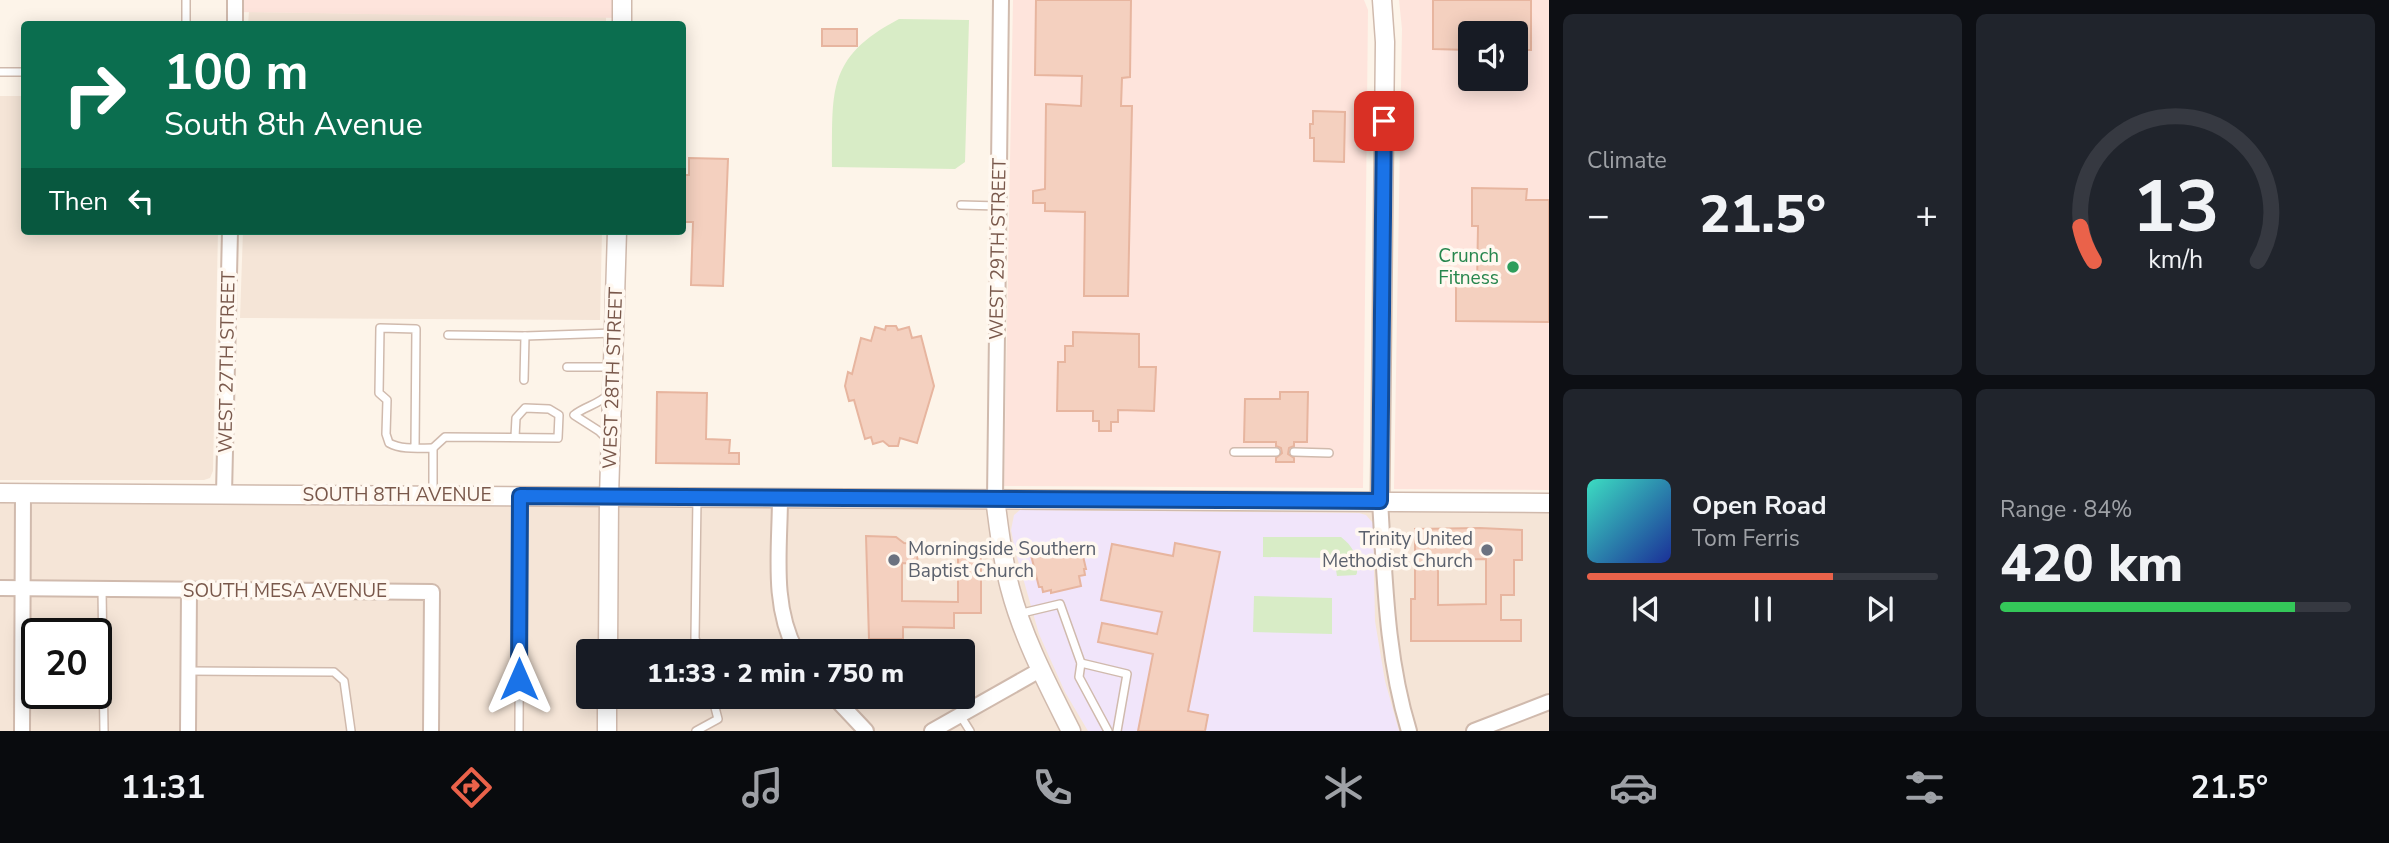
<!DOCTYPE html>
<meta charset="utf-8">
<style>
:root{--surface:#171b24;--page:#20242c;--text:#f1f3f6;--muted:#9ea1a6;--line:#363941;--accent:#ea624a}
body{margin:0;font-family:"Nunito Sans",sans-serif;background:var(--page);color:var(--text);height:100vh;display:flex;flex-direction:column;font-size:26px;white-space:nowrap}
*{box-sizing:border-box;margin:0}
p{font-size:23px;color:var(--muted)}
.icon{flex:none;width:38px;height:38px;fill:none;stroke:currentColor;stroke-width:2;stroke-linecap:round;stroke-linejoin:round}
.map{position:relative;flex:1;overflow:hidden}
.sheet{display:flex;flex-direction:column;gap:14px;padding:14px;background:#0d0f14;width:840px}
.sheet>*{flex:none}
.top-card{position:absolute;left:21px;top:21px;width:665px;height:214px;border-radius:7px;box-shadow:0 4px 18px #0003;background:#0b6e4f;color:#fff;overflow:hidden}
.tools{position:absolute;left:1458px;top:21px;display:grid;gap:14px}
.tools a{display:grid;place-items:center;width:70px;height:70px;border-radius:7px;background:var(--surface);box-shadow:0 4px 18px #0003;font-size:35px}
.speed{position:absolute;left:21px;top:618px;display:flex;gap:14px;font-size:35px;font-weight:700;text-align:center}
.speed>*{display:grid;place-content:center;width:91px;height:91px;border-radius:50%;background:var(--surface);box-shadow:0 4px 18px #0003;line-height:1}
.speed .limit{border:4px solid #111;border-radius:10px;background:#fff;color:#111}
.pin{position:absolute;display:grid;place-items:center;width:60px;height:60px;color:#fff;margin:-30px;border-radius:14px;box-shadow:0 4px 10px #0006}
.me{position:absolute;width:77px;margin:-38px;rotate:0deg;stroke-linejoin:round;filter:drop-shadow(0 0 5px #0008)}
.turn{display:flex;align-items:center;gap:24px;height:147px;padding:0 28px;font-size:32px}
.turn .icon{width:91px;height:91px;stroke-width:2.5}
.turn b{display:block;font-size:49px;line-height:60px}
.then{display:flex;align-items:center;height:66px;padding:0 28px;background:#0003;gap:14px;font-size:26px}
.big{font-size:52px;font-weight:800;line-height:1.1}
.sheet .tile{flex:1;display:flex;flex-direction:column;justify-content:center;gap:10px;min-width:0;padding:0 24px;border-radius:10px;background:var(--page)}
.sheet .dial{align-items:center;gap:0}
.dial svg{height:182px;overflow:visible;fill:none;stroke:var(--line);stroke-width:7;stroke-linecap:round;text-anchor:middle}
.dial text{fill:var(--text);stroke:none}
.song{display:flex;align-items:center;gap:21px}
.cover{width:84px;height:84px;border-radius:10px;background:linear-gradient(135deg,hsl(170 70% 55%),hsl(230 70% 35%))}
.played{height:7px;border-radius:4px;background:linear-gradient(90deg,var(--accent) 70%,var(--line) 70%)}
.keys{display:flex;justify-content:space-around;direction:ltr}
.heat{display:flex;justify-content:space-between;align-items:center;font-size:38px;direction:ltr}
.charge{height:10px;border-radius:5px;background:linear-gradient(90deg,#34c759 84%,var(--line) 0)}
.sheet .tiles{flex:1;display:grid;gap:14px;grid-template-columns:repeat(2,1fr)}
.trip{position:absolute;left:576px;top:639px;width:399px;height:70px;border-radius:7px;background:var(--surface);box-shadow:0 4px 18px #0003;font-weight:800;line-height:70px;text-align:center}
.menu{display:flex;height:112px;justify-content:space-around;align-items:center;background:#090b0e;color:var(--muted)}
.menu .icon{width:49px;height:49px}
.menu .active{color:var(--accent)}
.menu b{font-size:32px;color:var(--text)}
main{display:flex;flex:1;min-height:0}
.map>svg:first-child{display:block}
</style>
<main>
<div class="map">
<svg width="1549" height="731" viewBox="0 0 1549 731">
<rect width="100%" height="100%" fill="#fdf4e9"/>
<g fill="#f5e5d7" fill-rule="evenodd">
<path d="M249 12 606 17V24H248Z"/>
<path d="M0 96H24V231H218L213 471 210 478 204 480H0Z"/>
<path d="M243 231H602L600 320 240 318Z"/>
<path d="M0 493 1549 504V731H0ZM37 634H96V693H37ZM588 651H962V696H588Z"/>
</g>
<g fill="#fee4dc" fill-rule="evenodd">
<path d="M235 0H622V18L235 12Z"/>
<path d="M1013 0H1364L1368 10 1363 488 1004 486Z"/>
<path d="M1399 0H1549V490L1394 489 1402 29ZM1470 33H1516V79H1470Z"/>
</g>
<path fill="#f1e5fa" d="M1020 510 1359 513 1366 515 1373 523 1375 621 1385 681 1399 731H1088L1065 692 1039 634 1015 550 1011 530 1014 515Z"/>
<g fill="#d8ecc6">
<path d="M899 19 969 20 965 162 955 169 832 167C833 92 825 58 899 19Z"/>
<path d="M1263 537H1341C1354 547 1358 557 1357 573L1356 575 1337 576 1334 558 1263 557Z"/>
<path d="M1254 596 1332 598V634L1253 632Z"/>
</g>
<g fill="#f4d0bf" stroke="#e7b59f" stroke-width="2" fill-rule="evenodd">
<path d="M1036 0H1131L1130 77 1122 78 1121 106H1132L1128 296H1084L1085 212 1045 211V203H1033V191L1045 189 1046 104 1081 106 1082 76 1035 75Z"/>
<path d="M1433 0H1531V50H1516V33H1470V50L1433 49Z"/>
<rect x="822" y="29" width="35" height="17"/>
<path d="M1313 111 1345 112 1344 162 1314 161V138H1310V124H1313Z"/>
<path d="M689 158 728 159 723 286 691 285 693 222H682V175H689Z"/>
<path d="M1472 188 1527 189 1526 200H1549V322L1456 321V286H1477L1478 226H1472Z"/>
<path d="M886 326H896L898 330 909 327 912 338 921 336 934 386 917 443 900 438 898 446H889L883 441 873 444 871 437 865 439 854 400 849 401 845 386 848 372 852 374 861 338 871 341 875 327 885 330Z"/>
<path d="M1073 332 1139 334V367H1156L1154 411 1118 410V422H1111V431H1099V421H1093V411H1057L1058 362H1065V346H1073Z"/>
<path d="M657 392 707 393 706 439 730 440 729 453H739V464L656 463Z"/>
<path d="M1280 392H1308L1307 442H1294V446L1289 448 1288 454 1294 458V462H1276V458L1282 453 1281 448 1276 446V442H1244L1245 399H1280Z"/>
<path d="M1480 528 1522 530V560H1514V595H1501V620H1521V641H1411V599H1415V529ZM1486 559V604L1438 605V560Z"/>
<path d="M866 536 896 537 904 543 915 544V549H918L917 564 902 563V601L958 602V547H981V613H954V628L903 627V639H869Z"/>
<path d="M1061 543 1066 546 1080 543 1086 569H1084L1085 575 1079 576 1081 586 1051 593V590L1043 592 1042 587H1039L1029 547 1038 552 1041 547Z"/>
<path d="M1175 543 1220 552 1188 711 1208 715 1205 731H1138L1153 654 1098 642 1102 623 1157 634 1162 612 1101 600 1112 544 1173 556Z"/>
</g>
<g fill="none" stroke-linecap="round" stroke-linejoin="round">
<g stroke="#d0baad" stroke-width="10">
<g id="service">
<path d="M186 24V0"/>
<path d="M0 72H24"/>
<path d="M961 205 998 206"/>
<path d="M448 335 525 336 524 380"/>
<path d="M525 336 614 333"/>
<path d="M567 367H611"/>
<path d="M607 439 599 431 574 415C585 406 598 405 609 394"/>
<path d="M415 448 416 329 380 328 379 393 387 400 386 434 389 443C402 450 418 448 433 448V494"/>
<path d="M433 448 445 437 558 438 559 415 549 409 525 408 516 418 515 437"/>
<path d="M1234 452H1276"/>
<path d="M1294 452 1329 453"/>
<path d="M697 498 695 638 699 651"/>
<path d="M102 589 104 731"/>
<path d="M1018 614 1060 604 1081 663 1079 677 1108 731"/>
<path d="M1081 663 1127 674 1117 731"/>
<path d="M189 671 334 672 344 681 351 731"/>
<path d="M960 715 970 731"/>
<path d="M519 731 520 497"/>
<path d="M696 731 718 719 712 696"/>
</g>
</g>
<g stroke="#d0baad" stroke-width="18">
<g id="minor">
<path d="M235 24V0"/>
<path d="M224 494 230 231"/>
<path d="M780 497C780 548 771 604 796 651"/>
<path d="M995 498 1001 0"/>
<path d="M1380 501C1385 579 1386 656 1409 731"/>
<path d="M0 588 432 592 431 731"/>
<path d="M833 696 866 731"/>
<path d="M22 731 23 493"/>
<path d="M188 731 189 591"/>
<path d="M932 731 1040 670"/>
<path d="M1474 731 1549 702"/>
</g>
</g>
<g stroke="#d0baad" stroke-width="21">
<g id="tertiary">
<path d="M622 24V0"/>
<path d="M0 493 1549 503"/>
<path d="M995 498C999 528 1002 558 1010 588 1023 638 1048 685 1071 731"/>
<path d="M1380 501 1385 42 1382 0"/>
<path d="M608 651 609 497 617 231"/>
<path d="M607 731V696"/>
</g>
</g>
<use href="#service" stroke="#fff" stroke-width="7"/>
<use href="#minor" stroke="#fff" stroke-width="14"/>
<use href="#tertiary" stroke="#fff" stroke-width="18"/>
</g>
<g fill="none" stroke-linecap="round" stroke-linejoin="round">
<g stroke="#114b97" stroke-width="18">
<path id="route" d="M519 679 520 496 1380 501 1384 121"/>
</g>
<use href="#route" stroke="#1a73e8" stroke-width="12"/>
</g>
<circle fill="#2e9e5b" stroke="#fff8f0" stroke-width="2.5" cx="1513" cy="267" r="7"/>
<g fill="#6b7280" stroke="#fff8f0" stroke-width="2.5">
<circle cx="1487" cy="550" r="7"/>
<circle cx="894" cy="560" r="7"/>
</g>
<g text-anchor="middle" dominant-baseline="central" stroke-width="7" stroke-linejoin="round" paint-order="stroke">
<g font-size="19" fill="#79584b" stroke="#fff8f0">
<text transform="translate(998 249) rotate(-89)">WEST 29TH STREET</text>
<text transform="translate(227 362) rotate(-89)">WEST 27TH STREET</text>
<text transform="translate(613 378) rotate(-88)">WEST 28TH STREET</text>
<text x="397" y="495">SOUTH 8TH AVENUE</text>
<text x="285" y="591">SOUTH MESA AVENUE</text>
</g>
<g font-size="19" fill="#27864d" stroke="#fff8f0" text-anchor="end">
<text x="1499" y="256">Crunch<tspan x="1499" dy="22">Fitness</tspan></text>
</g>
<g font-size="19" fill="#5b616d" stroke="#fff8f0" text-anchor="end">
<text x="1473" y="539">Trinity United<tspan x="1473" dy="22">Methodist Church</tspan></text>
<text x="908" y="549" text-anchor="start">Morningside Southern<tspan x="908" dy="22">Baptist Church</tspan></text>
</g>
</g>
</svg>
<div class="tools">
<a><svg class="icon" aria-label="sound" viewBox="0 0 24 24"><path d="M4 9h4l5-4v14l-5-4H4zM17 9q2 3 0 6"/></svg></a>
</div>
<div class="speed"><div class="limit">20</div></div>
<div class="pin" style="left:1384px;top:121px;background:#d93025"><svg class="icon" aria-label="arrive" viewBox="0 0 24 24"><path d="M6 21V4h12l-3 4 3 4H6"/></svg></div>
<svg class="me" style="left:519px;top:679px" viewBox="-20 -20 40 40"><path d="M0-17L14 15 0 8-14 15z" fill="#1a73e8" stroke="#fff" stroke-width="4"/></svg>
<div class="trip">11:33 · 2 min · 750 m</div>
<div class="top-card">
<div class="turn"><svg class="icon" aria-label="right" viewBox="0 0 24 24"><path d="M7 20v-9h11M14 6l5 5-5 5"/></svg><div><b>100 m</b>South 8th Avenue</div></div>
<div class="then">Then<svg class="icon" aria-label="left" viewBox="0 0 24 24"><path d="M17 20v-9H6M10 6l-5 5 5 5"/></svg></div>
</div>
</div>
<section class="sheet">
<div class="tiles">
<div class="tile"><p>Climate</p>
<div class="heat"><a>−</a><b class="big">21.5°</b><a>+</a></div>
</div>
<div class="tile dial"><svg viewBox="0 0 100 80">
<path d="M14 69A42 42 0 1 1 86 69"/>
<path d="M14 69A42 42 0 0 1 8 54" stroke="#ea624a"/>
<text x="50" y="56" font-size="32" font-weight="700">13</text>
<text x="50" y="72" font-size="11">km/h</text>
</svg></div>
<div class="tile">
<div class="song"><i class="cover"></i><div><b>Open Road</b><p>Tom Ferris</p></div></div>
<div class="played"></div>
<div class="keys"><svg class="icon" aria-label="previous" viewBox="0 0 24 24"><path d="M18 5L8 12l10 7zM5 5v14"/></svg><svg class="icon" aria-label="pause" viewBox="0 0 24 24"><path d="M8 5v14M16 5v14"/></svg><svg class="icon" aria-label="next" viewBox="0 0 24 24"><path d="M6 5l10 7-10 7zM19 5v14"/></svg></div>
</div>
<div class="tile"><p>Range · 84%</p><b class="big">420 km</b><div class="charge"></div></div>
</div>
</section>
</main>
<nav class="menu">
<b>11:31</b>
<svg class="icon active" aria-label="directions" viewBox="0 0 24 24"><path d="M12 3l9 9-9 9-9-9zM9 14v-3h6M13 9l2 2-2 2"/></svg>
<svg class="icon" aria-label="music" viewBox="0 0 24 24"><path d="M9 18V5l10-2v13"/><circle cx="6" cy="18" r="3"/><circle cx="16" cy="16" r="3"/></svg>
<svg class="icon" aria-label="phone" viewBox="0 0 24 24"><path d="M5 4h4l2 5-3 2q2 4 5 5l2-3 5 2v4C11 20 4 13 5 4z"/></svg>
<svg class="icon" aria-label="climate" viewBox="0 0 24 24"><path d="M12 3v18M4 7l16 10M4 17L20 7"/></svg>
<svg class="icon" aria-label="car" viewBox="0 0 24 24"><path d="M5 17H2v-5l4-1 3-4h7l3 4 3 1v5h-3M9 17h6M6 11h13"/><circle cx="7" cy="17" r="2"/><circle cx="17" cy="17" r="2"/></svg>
<svg class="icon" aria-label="filters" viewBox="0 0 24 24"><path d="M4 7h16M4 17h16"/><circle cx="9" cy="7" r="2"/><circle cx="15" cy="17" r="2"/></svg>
<b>21.5°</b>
</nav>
